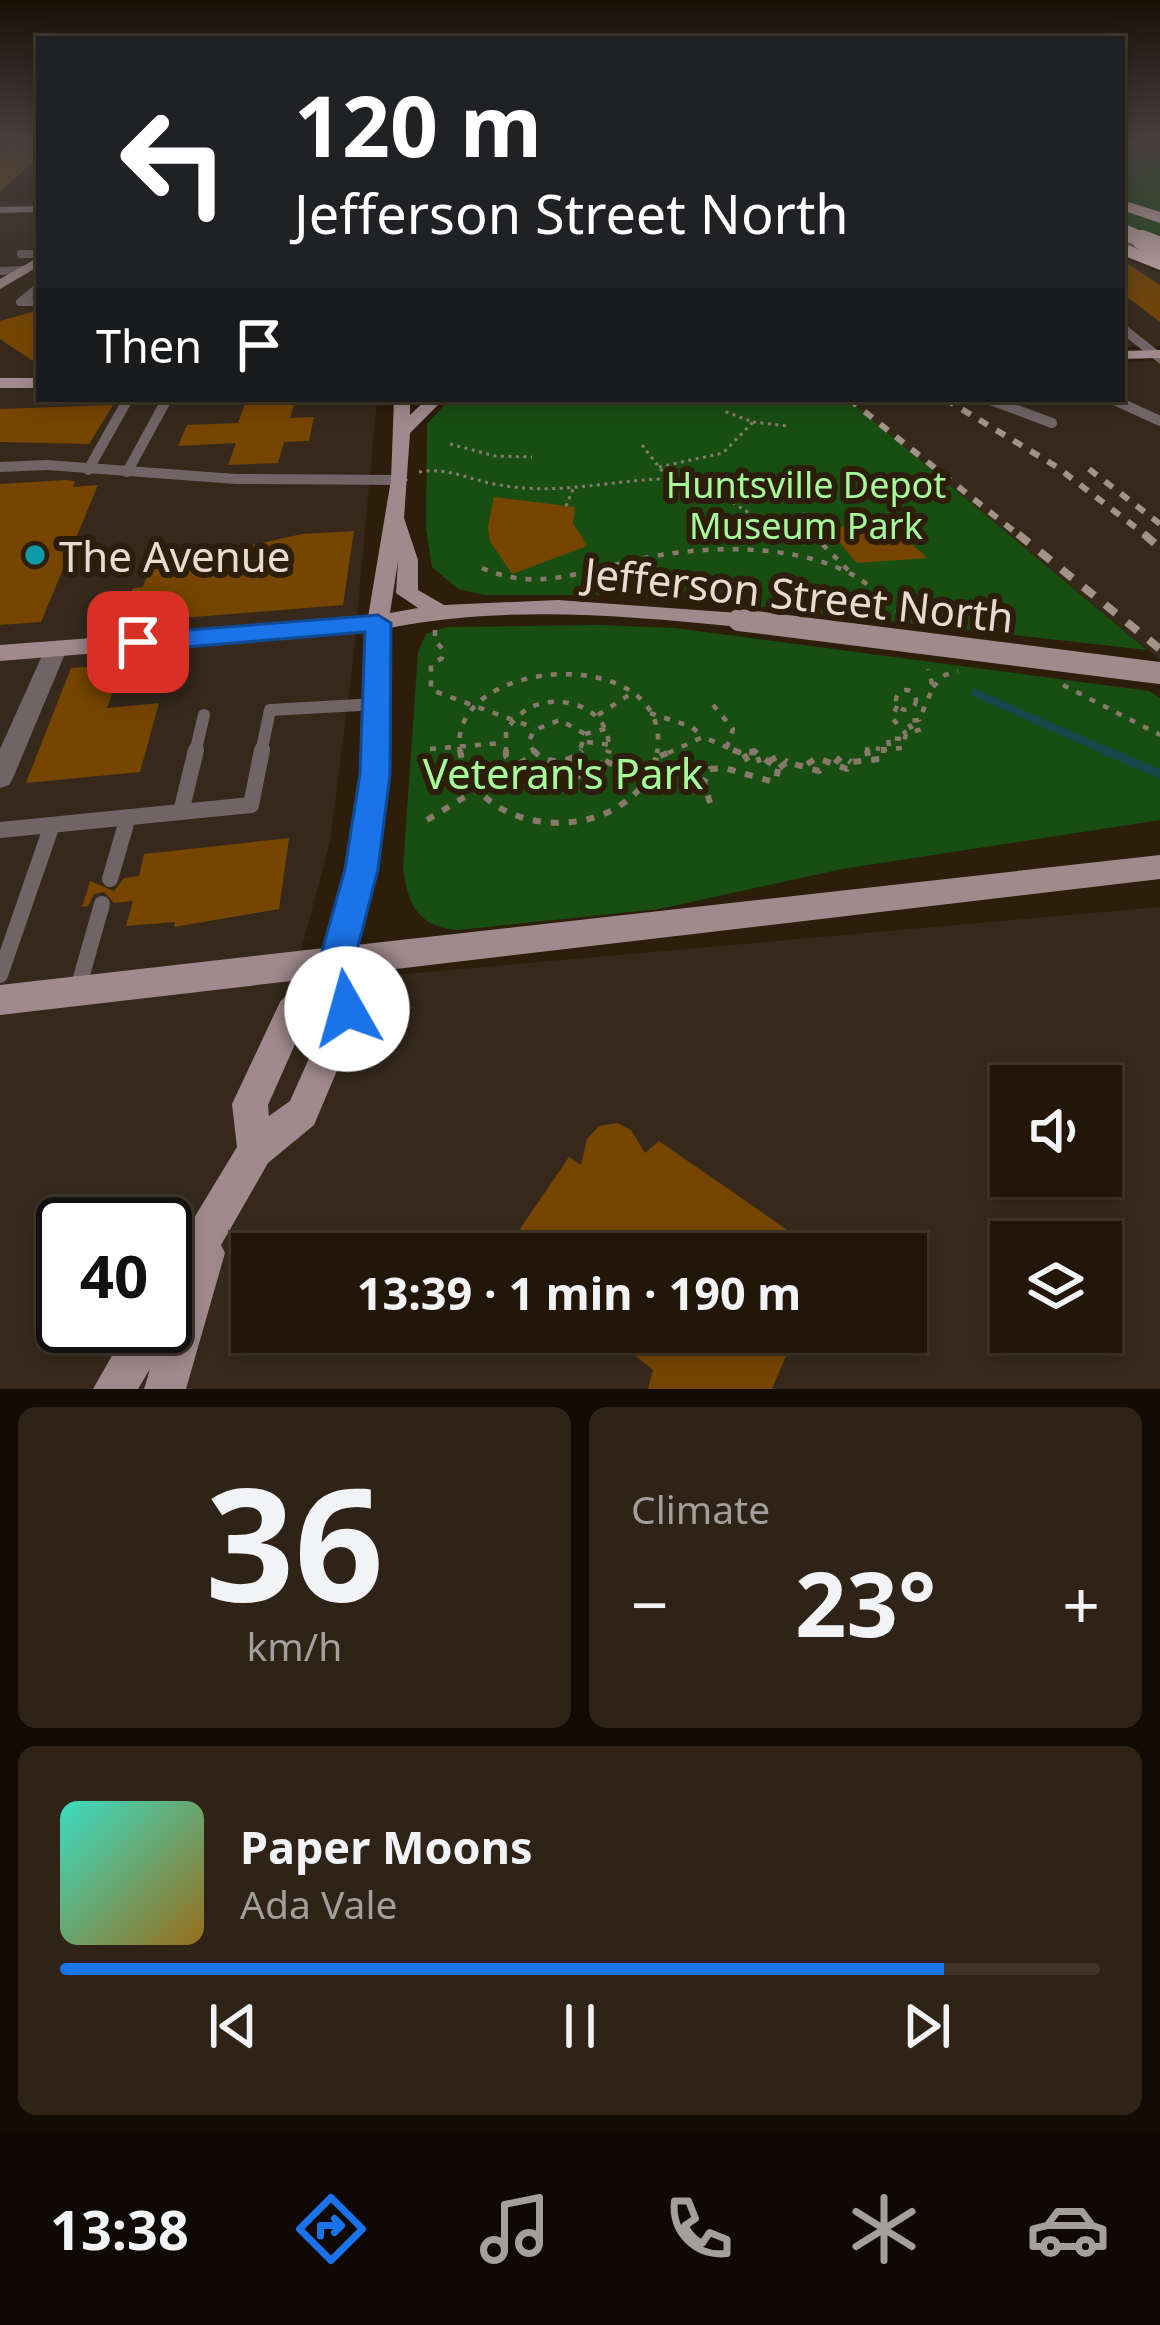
<!DOCTYPE html>
<meta charset="utf-8">
<style>
:root{--surface:#221608;--page:#2e2316;--text:#f1f3f6;--muted:#a29f9c;--line:#3f3529;--accent:#1a73e8}
body{margin:0;font-family:"Noto Sans",sans-serif;background:var(--page);color:var(--text);height:100vh;display:flex;flex-direction:column;font-size:45px;white-space:nowrap}
*{box-sizing:border-box;margin:0}
p{font-size:39px;color:var(--muted)}
.icon{flex:none;width:66px;height:66px;fill:none;stroke:currentColor;stroke-width:2;stroke-linecap:round;stroke-linejoin:round}
.map{position:relative;height:1389px;overflow:hidden}
.sheet{display:flex;flex-direction:column;gap:18px;padding:18px;background:#130c04;flex:1}
.sheet>*{flex:none}
.banner{position:absolute;left:36px;top:36px;width:1089px;height:366px;border-radius:0px;box-shadow:0 6px 18px #0003,0 0 0 3px var(--line);background:#202124;color:#fff;overflow:hidden}
.buttons{position:absolute;left:990px;top:1065px;display:grid;gap:24px}
.buttons a{display:grid;place-items:center;width:132px;height:132px;border-radius:0px;background:var(--surface);box-shadow:0 6px 18px #0003,0 0 0 3px var(--line);font-size:60px}
.speed{position:absolute;left:36px;top:1197px;display:flex;gap:24px;font-size:60px;font-weight:700;text-align:center}
.speed>*{display:grid;place-content:center;width:156px;height:156px;border-radius:50%;background:var(--surface);box-shadow:0 6px 18px #0003,0 0 0 3px var(--line);line-height:1}
.speed .limit{border:6px solid #111;border-radius:18px;background:#fff;color:#111}
.pin{position:absolute;display:grid;place-items:center;width:102px;height:102px;color:#fff;margin:-51px;border-radius:24px;box-shadow:0 6px 18px #0006}
.me{position:absolute;width:132px;margin:-66px;rotate:353deg;stroke-linejoin:round;filter:drop-shadow(0 0 9px #0008)}
.turn{display:flex;align-items:center;gap:42px;height:252px;padding:0 60px;font-size:54px}
.turn .icon{width:156px;height:156px;stroke-width:2.5}
.turn b{display:block;font-size:84px;line-height:102px}
.then{display:flex;align-items:center;height:114px;padding:0 60px;background:#0003;gap:24px;font-size:45px}
.big{font-size:90px;font-weight:700;line-height:1.1}
.sheet .card{flex:1;display:flex;flex-direction:column;justify-content:center;gap:18px;min-width:0;padding:0 42px;border-radius:18px;background:var(--page)}
.sheet .dial{align-items:center;gap:0}
.dial b{font-size:156px;line-height:1}
.song{display:flex;align-items:center;gap:36px}
.cover{width:144px;height:144px;border-radius:18px;background:linear-gradient(135deg,hsl(170 70% 55%),hsl(40 70% 35%))}
.played{height:12px;border-radius:6px;background:linear-gradient(90deg,var(--accent) 85%,var(--line) 85%)}
.keys{display:flex;justify-content:space-around;direction:ltr}
.heat{display:flex;justify-content:space-between;align-items:center;font-size:66px;direction:ltr}
.sheet .tiles{flex:1;display:grid;gap:18px;grid-template-columns:1fr 1fr}
.card:last-child{grid-column:span 2}
.trip{position:absolute;left:231px;top:1233px;width:696px;height:120px;border-radius:0px;background:var(--surface);box-shadow:0 6px 18px #0003,0 0 0 3px var(--line);font-weight:700;line-height:120px;text-align:center}
.tabs{display:flex;height:192px;justify-content:space-around;align-items:center;background:#0e0903;color:var(--muted)}
.tabs .icon{width:84px;height:84px}
.tabs .active{color:var(--accent)}
.tabs b{font-size:54px;color:var(--text)}
.map>svg:first-child{display:block}
</style>
<div class="map">
<svg width="1160" height="1389" viewBox="0 0 1160 1389">
<rect width="100%" height="100%" fill="#2d1d0b"/>
<g fill="#36291c" fill-rule="evenodd">
<path d="M39 201V399H377L353 660 330 842 292 984 1160 907V1389H0V202ZM1011 1086H1101V1176H1011ZM63 1224H165V1326H63ZM1011 1242H1101V1332H1011ZM252 1254H906V1332H252Z"/>
<path d="M1122 257 1160 273V346L1122 347Z"/>
<path d="M1160 361V660L847 399H1122V362Z"/>
</g>
<g fill="#194e13">
<path d="M1122 144 1160 153V239L1122 240Z"/>
<path d="M450 399H847L1147 650 718 602 628 595H485L458 589 432 567 426 528 427 424Z"/>
<path d="M599 625 675 628 1149 691 1160 698V820L842 869 659 909 458 930C419 928 407 904 403 868L418 652 426 634 446 627Z"/>
</g>
<g fill="none" stroke-linecap="round" stroke-linejoin="round">
<path stroke="#19454b" stroke-width="8" d="M975 693 1111 753"/>
<path stroke="#19454b" stroke-width="9" d="M1104 750 1160 774"/>
</g>
<g fill="#764600">
<path d="M25 142H39V156L0 192V155Z"/>
<path d="M1122 260 1160 285V322L1122 293Z"/>
<path d="M39 310V365L0 339V321Z"/>
<path d="M247 399H296L290 418 314 417 309 441 284 442 278 463 228 465 236 443 178 446 187 425 238 423Z"/>
<path d="M113 405 89 444 0 442V409Z"/>
<path d="M66 480 75 481 73 487 98 485 41 622 0 625V484Z"/>
<path d="M494 497 575 507 573 523 587 546 512 574 490 541 488 527Z"/>
<path d="M880 514 927 558 857 563 830 531Z"/>
<path d="M354 531 343 605 120 623 133 588 143 587 152 562 188 559 191 552 231 550 302 534Z"/>
<path d="M122 664 107 708 159 703 140 772 26 783 71 668Z"/>
<path d="M289 838 279 909 174 927 175 922 126 926 133 901 114 903 104 892 94 894 88 906 82 907 90 881 114 891 124 878 139 876 144 854Z"/>
<path d="M617 1123 631 1130 645 1153 659 1141 822 1254H524L531 1239 520 1229 569 1157 581 1165 587 1139 599 1126Z"/>
<path d="M605 1332H796L772 1389H648L653 1370Z"/>
</g>
<g fill="none" stroke-linecap="round" stroke-linejoin="round">
<g stroke="#887a6b" stroke-width="3" stroke-dasharray="3 4.5" stroke-linecap="butt">
<path d="M753 422 788 426"/>
<path d="M450 444 495 456 532 457"/>
<path d="M642 445 666 476"/>
<path d="M659 467 723 453 753 422 724 411"/>
<path d="M419 472C446 467 468 479 494 484 564 498 620 476 686 479L701 482 774 529 815 537"/>
<path d="M566 506 573 489"/>
</g>
<g stroke="#887a6b" stroke-width="4.5" stroke-dasharray="6 9" stroke-linecap="butt">
<path d="M812 534 852 574"/>
<path d="M482 568C536 592 580 572 635 560 700 545 793 542 853 575 870 584 882 599 895 612"/>
<path d="M435 630V641L443 649 442 658 431 665V690L535 728"/>
<path d="M1063 685 1160 735"/>
<path d="M933 687 945 675 958 671"/>
<circle cx="906" cy="700" r="10"/>
<path d="M713 705 733 729 727 747"/>
<path d="M897 706 892 718 906 734"/>
<path d="M650 713 692 727 703 737"/>
<path d="M598 715 632 693"/>
<path d="M912 729 907 721 919 720 933 687 928 669"/>
<path d="M585 734 608 728"/>
<path d="M587 742 611 745"/>
<path d="M889 746 888 738 901 739"/>
<path d="M430 749 503 743"/>
<path d="M881 750 902 748 906 734 922 729 919 720"/>
<path d="M460 753C444 655 676 641 657 753"/>
<path d="M506 753V729C512 723 521 712 529 708 563 691 615 710 608 753"/>
<path d="M534 753 529 741 534 730 560 720 585 734 579 753"/>
<path d="M668 753 703 737 741 753"/>
<path d="M749 753H756"/>
<path d="M868 753 867 747 880 749"/>
</g>
<g stroke="#887a6b" stroke-width="6" stroke-dasharray="8 10" stroke-linecap="butt">
<path d="M460 750C475 847 640 847 658 750"/>
<path d="M506 750V756C532 784 593 796 609 750"/>
<path d="M533 750C546 765 568 765 582 750"/>
<path d="M733 750 744 754 754 751 778 769 787 762 819 771 825 764"/>
<path d="M867 750 868 756"/>
<path d="M881 750H886"/>
<path d="M744 754 749 763 761 759"/>
<path d="M660 756 675 750"/>
<path d="M568 760 579 779"/>
<path d="M605 761 650 780"/>
<path d="M769 761 779 756 787 762"/>
<path d="M835 763 842 756 851 762"/>
<path d="M807 764 817 758 847 769 851 762 880 759V750"/>
<path d="M710 803 704 782 710 769 725 768 770 781 776 780 778 769"/>
<path d="M427 820 535 754"/>
</g>
<g stroke="#716466" stroke-width="8">
<path d="M21 254H39"/>
<path d="M0 271 25 270"/>
<path d="M39 287 20 302H39"/>
</g>
<g stroke="#716466" stroke-width="10">
<path d="M988 399 1052 423"/>
<path d="M1112 399 1160 421"/>
<path d="M88 470 128 399"/>
<path d="M127 472 167 399"/>
</g>
<g stroke="#716466" stroke-width="12">
<path d="M195 753 204 715"/>
<path d="M261 753 270 710 377 704"/>
</g>
<g stroke="#716466" stroke-width="16">
<path d="M181 812 196 750"/>
<path d="M0 830 251 805 262 750"/>
<path d="M110 879 128 817"/>
<path d="M0 975 52 825"/>
<path d="M77 992 102 904"/>
</g>
<g fill="#716466" fill-rule="evenodd">
<path d="M1160 239V247L1122 248V240Z"/>
<path d="M1122 322 1160 352V364L1122 334Z"/>
<path d="M47 460 236 474 400 475 409 480 400 485 236 484 47 470 0 472V462Z"/>
<path d="M56 641 67 649 13 778 9 785 0 788V749L45 649Z"/>
</g>
<g fill="#a08a8d" fill-rule="evenodd">
<path d="M39 206V212L0 213V207Z"/>
<path d="M39 257V266L0 289V279Z"/>
<path d="M1160 350V358L1122 359V351Z"/>
<rect x="0" y="378" width="39" height="10"/>
<path d="M394 399H410V415L427 399H444L410 433 404 518 418 560V590L444 605 558 600 739 613 750 620 739 627C622 615 505 605 389 628L388 774 375 869 356 945 1160 855V879L354 974 363 1009 314 1125 268 1163 221 1245 225 1253 186 1389H144L150 1369 138 1389H93L129 1326H165V1266L237 1147 232 1104 280 1002 300 980 0 1015V985L324 948 347 869 362 774 367 631 0 661V645L368 617 391 480ZM398 561 396 593 418 608 390 613ZM328 995 331 1009 290 1101 269 1116 268 1105 304 1024Z"/>
</g>
<g fill="#e4c2c8" fill-rule="evenodd">
<path d="M1122 142H1136L1122 147Z"/>
<path d="M1122 200 1160 212V223L1122 210Z"/>
<path d="M1122 243 1160 257V270L1122 255Z"/>
</g>
<g stroke="#a19386" stroke-width="6" stroke-dasharray="10 10" stroke-linecap="butt">
<path d="M849 399 1021 537"/>
<path d="M945 399 1057 467 1148 537"/>
<path d="M1089 469 1160 524"/>
</g>
<g stroke="#a19386" stroke-width="8" stroke-dasharray="14 14" stroke-linecap="butt">
<path d="M1018 534 1160 649"/>
<path d="M1144 534 1160 548"/>
</g>
<path stroke="#a08a8d" stroke-width="22" d="M739 620 1160 673"/>
<path stroke="#e4c2c8" stroke-width="15" d="M1122 231 1150 243"/>
<path stroke="#e4c2c8" stroke-width="20" d="M1142 240 1160 247"/>
</g>
<linearGradient id="sky" x2="0" y2="1"><stop stop-color="#191006"/><stop offset="0.42" stop-color="#46403f"/><stop offset="1" stop-color="#46403f" stop-opacity="0"/></linearGradient>
<rect width="1160" height="336" fill="url(#sky)"/>
<path fill="#1a73e8" stroke="#114b97" stroke-width="3" d="M378 615 391 623 390 774 378 869 354 962 365 1009 360 1021 347 1027 334 1021 319 962 345 869 360 774 365 632 138 651 125 642 138 634Z"/>
<circle fill="#0f9aa8" stroke="#2d1d0b" stroke-width="4.5" cx="35" cy="555" r="12"/>
<g text-anchor="middle" dominant-baseline="central" stroke-width="12" stroke-linejoin="round" paint-order="stroke">
<g font-size="36" fill="#a6fc9b" stroke="#2d1d0b">
<text x="806" y="484">Huntsville Depot<tspan x="806" dy="41">Museum Park</tspan></text>
</g>
<g font-size="42" fill="#e8dcd1" stroke="#2d1d0b" text-anchor="start">
<text x="59" y="555">The Avenue</text>
</g>
<g font-size="42" fill="#e8dcd1" stroke="#2d1d0b">
<text transform="translate(799 594) rotate(6)">Jefferson Street North</text>
</g>
<g font-size="42" fill="#a6fc9b" stroke="#2d1d0b">
<text x="563" y="772">Veteran's Park</text>
</g>
</g>
</svg>
<div class="buttons">
<a><svg class="icon" aria-label="sound" viewBox="0 0 24 24"><path d="M4 9h4l5-4v14l-5-4H4zM17 9q2 3 0 6"/></svg></a>
<a><svg class="icon" aria-label="layers" viewBox="0 0 24 24"><path d="M12 4l9 5-9 5-9-5zM3 14l9 5 9-5"/></svg></a>
</div>
<div class="speed"><div class="limit">40</div></div>
<div class="pin" style="left:138px;top:642px;background:#d93025"><svg class="icon" aria-label="arrive" viewBox="0 0 24 24"><path d="M6 21V4h12l-3 4 3 4H6"/></svg></div>
<svg class="me" style="left:347px;top:1009px" viewBox="-20 -20 40 40"><circle r="19" fill="#fff"/><path d="M0-13L10 11 0 6-10 11z" fill="#1a73e8"/></svg>
<div class="trip">13:39 · 1 min · 190 m</div>
<div class="banner">
<div class="turn"><svg class="icon" aria-label="left" viewBox="0 0 24 24"><path d="M17 20v-9H6M10 6l-5 5 5 5"/></svg><div><b>120 m</b>Jefferson Street North</div></div>
<div class="then">Then<svg class="icon" aria-label="arrive" viewBox="0 0 24 24"><path d="M6 21V4h12l-3 4 3 4H6"/></svg></div>
</div>
</div>
<section class="sheet">
<div class="tiles">
<div class="card dial"><b>36</b><p>km/h</p></div>
<div class="card"><p>Climate</p>
<div class="heat"><a>−</a><b class="big">23°</b><a>+</a></div>
</div>
<div class="card">
<div class="song"><i class="cover"></i><div><b>Paper Moons</b><p>Ada Vale</p></div></div>
<div class="played"></div>
<div class="keys"><svg class="icon" aria-label="previous" viewBox="0 0 24 24"><path d="M18 5L8 12l10 7zM5 5v14"/></svg><svg class="icon" aria-label="pause" viewBox="0 0 24 24"><path d="M8 5v14M16 5v14"/></svg><svg class="icon" aria-label="next" viewBox="0 0 24 24"><path d="M6 5l10 7-10 7zM19 5v14"/></svg></div>
</div>
</div>
</section>
<nav class="tabs">
<b>13:38</b>
<svg class="icon active" aria-label="directions" viewBox="0 0 24 24"><path d="M12 3l9 9-9 9-9-9zM9 14v-3h6M13 9l2 2-2 2"/></svg>
<svg class="icon" aria-label="music" viewBox="0 0 24 24"><path d="M9 18V5l10-2v13"/><circle cx="6" cy="18" r="3"/><circle cx="16" cy="16" r="3"/></svg>
<svg class="icon" aria-label="phone" viewBox="0 0 24 24"><path d="M5 4h4l2 5-3 2q2 4 5 5l2-3 5 2v4C11 20 4 13 5 4z"/></svg>
<svg class="icon" aria-label="climate" viewBox="0 0 24 24"><path d="M12 3v18M4 7l16 10M4 17L20 7"/></svg>
<svg class="icon" aria-label="car" viewBox="0 0 24 24"><path d="M5 17H2v-5l4-1 3-4h7l3 4 3 1v5h-3M9 17h6M6 11h13"/><circle cx="7" cy="17" r="2"/><circle cx="17" cy="17" r="2"/></svg>
</nav>
